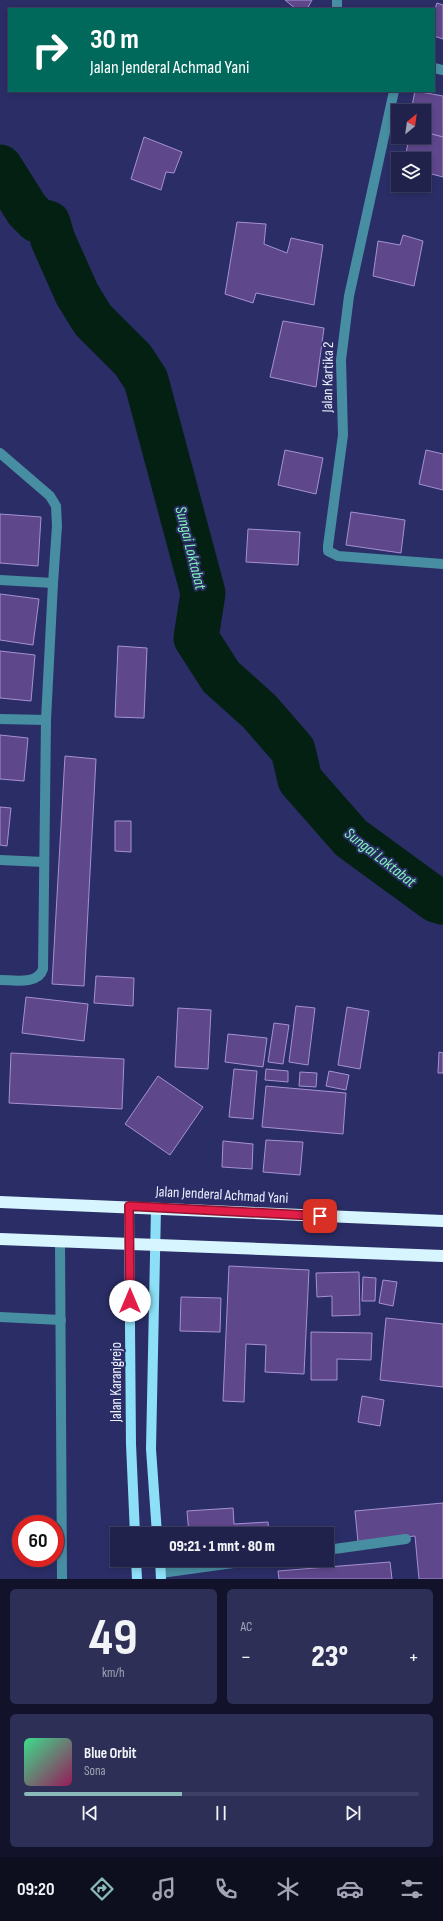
<!DOCTYPE html>
<html lang="id">
<meta charset="utf-8">
<style>
:root{--surface:#20224c;--page:#2d2f56;--text:#f1f3f6;--muted:#a2a4b5;--line:#3d3f64;--accent:#8bbbb9}
body{margin:0;font-family:"Sofia Sans Condensed",sans-serif;background:var(--page);color:var(--text);height:100vh;display:flex;flex-direction:column;font-size:15px;white-space:nowrap}
*{box-sizing:border-box;margin:0}
p{font-size:13px;color:var(--muted)}
.icon{flex:none;width:22px;height:22px;fill:none;stroke:currentColor;stroke-width:2;stroke-linecap:round;stroke-linejoin:round}
.map{position:relative;height:1579px;overflow:hidden}
.drawer{display:flex;flex-direction:column;gap:10px;padding:10px;background:#12132a;flex:1}
.drawer>*{flex:none}
.guide{position:absolute;left:8px;top:8px;width:427px;height:84px;border-radius:0px;box-shadow:0 2px 6px #0003,0 0 0 1px var(--line);background:#00695c;color:#fff;overflow:hidden}
.needle{width:26px;rotate:29deg}
.controls{position:absolute;left:391px;top:104px;display:grid;gap:8px}
.controls a{display:grid;place-items:center;width:40px;height:40px;border-radius:0px;background:var(--surface);box-shadow:0 2px 6px #0003,0 0 0 1px var(--line);font-size:20px}
.speed{position:absolute;left:12px;top:1515px;display:flex;gap:8px;font-size:20px;font-weight:700;text-align:center}
.speed>*{display:grid;place-content:center;width:52px;height:52px;border-radius:50%;background:var(--surface);box-shadow:0 2px 6px #0003,0 0 0 1px var(--line);line-height:1}
.speed .limit{border:6px solid #d22;background:#fff;color:#111}
.pin{position:absolute;display:grid;place-items:center;width:34px;height:34px;color:#fff;margin:-17px;border-radius:8px;box-shadow:0 2px 6px #0006}
.me{position:absolute;width:44px;margin:-22px;rotate:0deg;stroke-linejoin:round;filter:drop-shadow(0 0 3px #0008)}
.turn{display:flex;align-items:center;gap:14px;height:84px;padding:0 16px;font-size:18px}
.turn .icon{width:52px;height:52px;stroke-width:2.5}
.turn b{display:block;font-size:28px;line-height:34px}
.big{font-size:30px;font-weight:800;line-height:1.1}
.drawer .card{flex:1;display:flex;flex-direction:column;justify-content:center;gap:6px;min-width:0;padding:0 14px;border-radius:6px;background:var(--page)}
.drawer .dial{align-items:center;gap:0}
.dial b{font-size:52px;line-height:1}
.song{display:flex;align-items:center;gap:12px}
.cover{width:48px;height:48px;border-radius:6px;background:linear-gradient(135deg,hsl(150 70% 55%),hsl(330 70% 35%))}
.played{height:4px;border-radius:2px;background:linear-gradient(90deg,var(--accent) 40%,var(--line) 40%)}
.keys{display:flex;justify-content:space-around;direction:ltr}
.heat{display:flex;justify-content:space-between;align-items:center;font-size:22px;direction:ltr}
.drawer .tiles{flex:1;display:grid;gap:10px;grid-template-columns:1fr 1fr}
.card:last-child{grid-column:span 2}
.trip{position:absolute;left:110px;top:1527px;width:224px;height:40px;border-radius:0px;background:var(--surface);box-shadow:0 2px 6px #0003,0 0 0 1px var(--line);font-weight:800;line-height:40px;text-align:center}
.menu{display:flex;height:64px;justify-content:space-around;align-items:center;background:#0d0e1e;color:var(--muted)}
.menu .icon{width:28px;height:28px}
.menu .on{color:var(--accent)}
.menu b{font-size:18px;color:var(--text)}
.map>svg:first-child{display:block}
</style>
<div class="map">
<svg width="443" height="1579" viewBox="0 0 443 1579">
<rect width="100%" height="100%" fill="#2b2e66"/>
<g fill="none" stroke-linecap="round" stroke-linejoin="round">
<path stroke="#042012" stroke-width="45" d="M0 167 27 210 37 220 48 223 53 240 77 294 93 320 133 360 146 380 203 593 196 638 221 677 259 711 293 750 300 780 351 838 436 900 443 902"/>
</g>
<g fill="#5e478b" stroke="#a591d3">
<path d="M285 0H312L307 9H296Z"/>
<path d="M437 3 443 5V39L434 36V12Z"/>
<path d="M415 91 443 96V137L424 132 425 121H424V111H411Z"/>
<path d="M424 132 443 137V177L424 172V159H405L409 137H424Z"/>
<path d="M144 137 182 152 174 173 166 172 161 190 131 179Z"/>
<path d="M237 222 266 224 264 244 287 253 291 238 323 245 314 305 256 293 253 303 225 294Z"/>
<path d="M403 235 423 241 414 286 373 276 378 241 400 245Z"/>
<path d="M283 321 324 328 316 387 270 377Z"/>
<path d="M285 450 323 458 316 494 278 485Z"/>
<path d="M426 450 443 454V490L419 484Z"/>
<path d="M351 512 405 520 401 553 346 545Z"/>
<path d="M0 514 41 517 38 566 0 563Z"/>
<path d="M248 529 300 532 298 565 246 562Z"/>
<path d="M0 594 39 599 33 645 0 640Z"/>
<path d="M118 646 147 648 144 718 115 717Z"/>
<path d="M0 651 35 655 31 701 0 698Z"/>
<path d="M0 735 28 738 24 781 0 779Z"/>
<path d="M65 756 96 759 84 986 52 984Z"/>
<path d="M0 807 11 808 7 846 0 845Z"/>
<path d="M115 821H131V852L115 851Z"/>
<path d="M96 976 134 978 133 1006 94 1003Z"/>
<path d="M26 997 88 1004 84 1041 22 1033Z"/>
<path d="M296 1006 315 1008 308 1065 289 1062Z"/>
<path d="M347 1007 369 1011 360 1069 338 1065Z"/>
<path d="M178 1008 211 1010 208 1069 175 1067Z"/>
<path d="M274 1023 289 1025 283 1064 268 1062Z"/>
<path d="M228 1034 267 1038 263 1067 225 1062Z"/>
<path d="M439 1052 443 1053V1073H438Z"/>
<path d="M11 1053 124 1059 122 1109 9 1103Z"/>
<path d="M234 1069 257 1071 253 1119 229 1117Z"/>
<path d="M266 1069 288 1071V1082L265 1080Z"/>
<path d="M329 1071 349 1075 346 1090 326 1086Z"/>
<path d="M300 1072 317 1073 316 1087 299 1086Z"/>
<path d="M158 1076 203 1107 170 1155 125 1124Z"/>
<path d="M266 1086 346 1093 343 1134 262 1127Z"/>
<path d="M266 1140 303 1142 300 1175 263 1172Z"/>
<path d="M223 1141 253 1144 252 1169 222 1167Z"/>
<path d="M229 1266 309 1270 304 1374 265 1372 266 1345 246 1344 244 1402 223 1401Z"/>
<path d="M359 1272 360 1315 332 1316V1296L317 1297 316 1273Z"/>
<path d="M363 1277 376 1278 375 1301H362Z"/>
<path d="M383 1280 397 1282 393 1306 379 1303Z"/>
<path d="M181 1297 221 1298 220 1332 180 1331Z"/>
<path d="M386 1318 443 1324V1387L380 1380Z"/>
<path d="M311 1332 372 1333 371 1360 337 1359V1380H311Z"/>
<path d="M362 1396 384 1400 380 1426 358 1422Z"/>
<path d="M443 1503V1579H419L415 1536 358 1542 355 1511Z"/>
<path d="M233 1508 234 1524 268 1522 269 1534H189L187 1511Z"/>
<path d="M390 1562 392 1579H279L278 1571Z"/>
</g>
<g fill="none" stroke-linecap="round" stroke-linejoin="round">
<g stroke="#488ea2" stroke-width="10">
<path d="M337 0V9"/>
<path d="M434 68 443 70"/>
<path d="M394 91 349 296 341 360 343 435 328 546V551L338 556 443 564"/>
<path d="M0 453 50 496 56 506 57 526 53 583 46 720 0 719"/>
<path d="M0 580 53 583"/>
<path d="M0 860 44 862"/>
<path d="M0 980C14 980 38 985 43 969L46 720"/>
<path d="M60 1242 62 1579"/>
<path d="M0 1317 61 1320"/>
<path d="M327 1550 406 1539"/>
<path d="M161 1573 255 1560"/>
</g>
<g stroke="#8cdff6" stroke-width="10">
<path d="M129 1206 131 1444 135 1534"/>
<path d="M156 1208 151 1449 157 1534"/>
<path d="M136 1560 137 1579"/>
<path d="M160 1560 161 1579"/>
</g>
<g stroke="#d7f5fe" stroke-width="12">
<path d="M0 1202 443 1221"/>
<path d="M0 1239 443 1256"/>
</g>
</g>
<g fill="none" stroke-linecap="round" stroke-linejoin="round">
<g stroke="#92132f" stroke-width="10">
<path id="route" d="M130 1301 129 1206 320 1216"/>
</g>
<use href="#route" stroke="#e11d48" stroke-width="7"/>
</g>
<g text-anchor="middle" dominant-baseline="central" stroke-width="4" stroke-linejoin="round" paint-order="stroke">
<g font-size="15" fill="#edf0fe" stroke="#2b2e66">
<text transform="translate(328 377) rotate(-89)">Jalan Kartika 2</text>
<text transform="translate(222 1195) rotate(3)">Jalan Jenderal Achmad Yani</text>
<text transform="translate(116 1382) rotate(-90)">Jalan Karangrejo</text>
</g>
<g font-size="16" font-style="italic" fill="#80f4b5" stroke="#2b2e66">
<text transform="translate(190 548) rotate(76)">Sungai Loktabat</text>
<text transform="translate(380 858) rotate(38)">Sungai Loktabat</text>
</g>
</g>
</svg>
<div class="controls">
<a><svg class="needle" viewBox="-14 -14 28 28"><path d="M0-13l5 13h-10z" fill="#e53935"/><path d="M0 13l5-13h-10z" fill="#a2a4b5"/></svg></a>
<a><svg class="icon" aria-label="layers" viewBox="0 0 24 24"><path d="M12 4l9 5-9 5-9-5zM3 14l9 5 9-5"/></svg></a>
</div>
<div class="speed"><div class="limit">60</div></div>
<div class="pin" style="left:320px;top:1216px;background:#d93025"><svg class="icon" aria-label="arrive" viewBox="0 0 24 24"><path d="M6 21V4h12l-3 4 3 4H6"/></svg></div>
<svg class="me" style="left:130px;top:1301px" viewBox="-20 -20 40 40"><circle r="19" fill="#fff"/><path d="M0-13L10 11 0 6-10 11z" fill="#e11d48"/></svg>
<div class="trip">09:21 · 1 mnt · 80 m</div>
<div class="guide">
<div class="turn"><svg class="icon" aria-label="right" viewBox="0 0 24 24"><path d="M7 20v-9h11M14 6l5 5-5 5"/></svg><div><b>30 m</b>Jalan Jenderal Achmad Yani</div></div>
</div>
</div>
<section class="drawer">
<div class="tiles">
<div class="card dial"><b>49</b><p>km/h</p></div>
<div class="card"><p>AC</p>
<div class="heat"><a>−</a><b class="big">23°</b><a>+</a></div>
</div>
<div class="card">
<div class="song"><i class="cover"></i><div><b>Blue Orbit</b><p>Sona</p></div></div>
<div class="played"></div>
<div class="keys"><svg class="icon" aria-label="previous" viewBox="0 0 24 24"><path d="M18 5L8 12l10 7zM5 5v14"/></svg><svg class="icon" aria-label="pause" viewBox="0 0 24 24"><path d="M8 5v14M16 5v14"/></svg><svg class="icon" aria-label="next" viewBox="0 0 24 24"><path d="M6 5l10 7-10 7zM19 5v14"/></svg></div>
</div>
</div>
</section>
<nav class="menu">
<b>09:20</b>
<svg class="icon on" aria-label="directions" viewBox="0 0 24 24"><path d="M12 3l9 9-9 9-9-9zM9 14v-3h6M13 9l2 2-2 2"/></svg>
<svg class="icon" aria-label="music" viewBox="0 0 24 24"><path d="M9 18V5l10-2v13"/><circle cx="6" cy="18" r="3"/><circle cx="16" cy="16" r="3"/></svg>
<svg class="icon" aria-label="phone" viewBox="0 0 24 24"><path d="M5 4h4l2 5-3 2q2 4 5 5l2-3 5 2v4C11 20 4 13 5 4z"/></svg>
<svg class="icon" aria-label="climate" viewBox="0 0 24 24"><path d="M12 3v18M4 7l16 10M4 17L20 7"/></svg>
<svg class="icon" aria-label="car" viewBox="0 0 24 24"><path d="M5 17H2v-5l4-1 3-4h7l3 4 3 1v5h-3M9 17h6M6 11h13"/><circle cx="7" cy="17" r="2"/><circle cx="17" cy="17" r="2"/></svg>
<svg class="icon" aria-label="filters" viewBox="0 0 24 24"><path d="M4 7h16M4 17h16"/><circle cx="9" cy="7" r="2"/><circle cx="15" cy="17" r="2"/></svg>
</nav>
